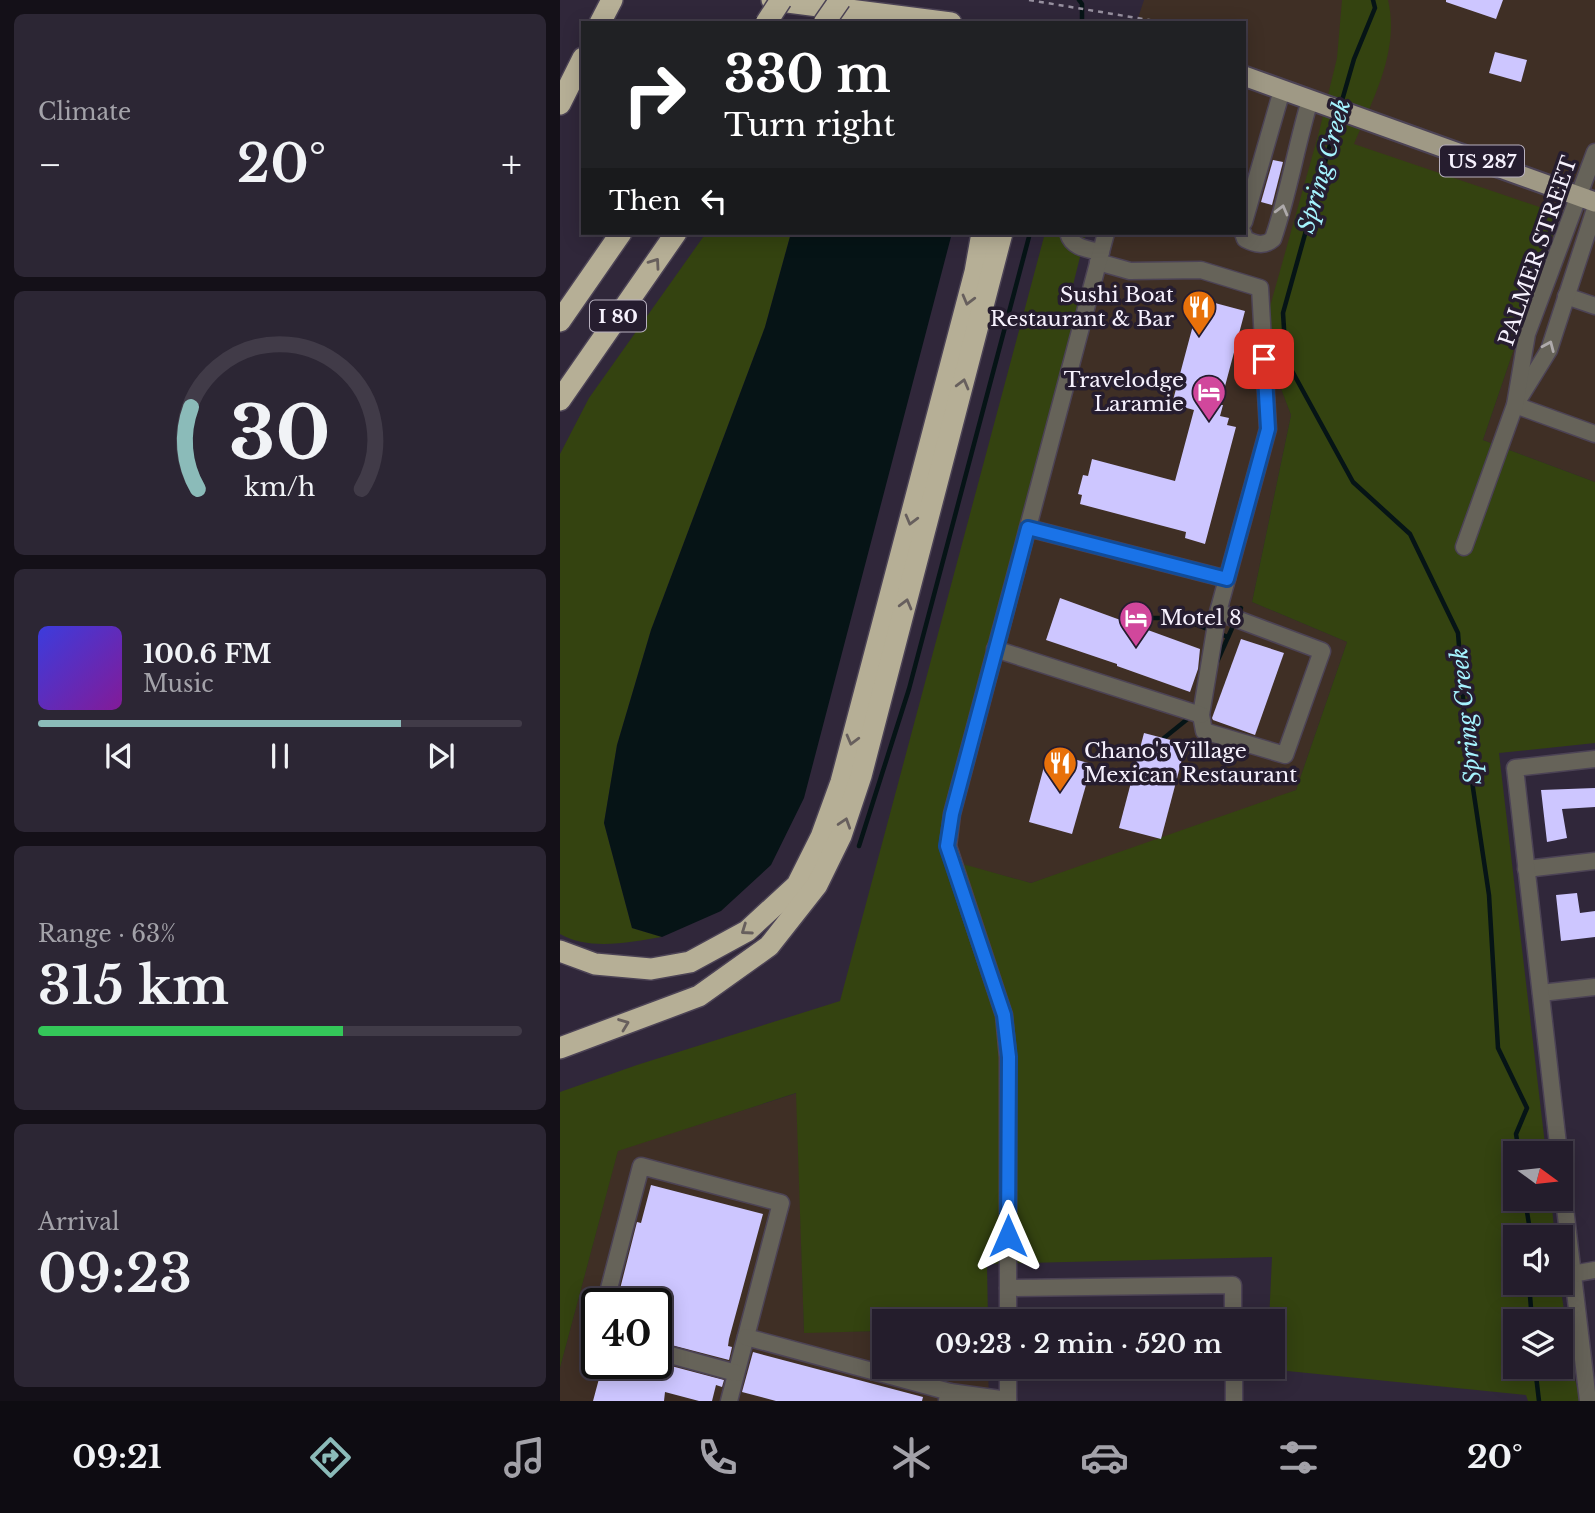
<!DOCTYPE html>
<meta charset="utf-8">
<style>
:root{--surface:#241d2c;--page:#2c2634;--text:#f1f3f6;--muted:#a3a2a9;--line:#413b48;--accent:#8bbbb9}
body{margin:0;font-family:"Libre Baskerville",serif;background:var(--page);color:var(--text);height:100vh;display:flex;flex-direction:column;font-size:26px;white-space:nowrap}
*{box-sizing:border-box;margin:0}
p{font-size:23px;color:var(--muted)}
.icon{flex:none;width:38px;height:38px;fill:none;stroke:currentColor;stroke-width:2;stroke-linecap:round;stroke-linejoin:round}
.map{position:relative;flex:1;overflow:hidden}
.side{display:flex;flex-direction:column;gap:14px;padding:14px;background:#141018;width:560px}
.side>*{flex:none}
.top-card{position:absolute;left:21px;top:21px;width:665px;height:214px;border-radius:0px;box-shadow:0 4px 18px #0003,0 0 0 2px var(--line);background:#202124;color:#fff;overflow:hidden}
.needle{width:46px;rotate:105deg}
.tools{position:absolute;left:943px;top:1141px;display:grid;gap:14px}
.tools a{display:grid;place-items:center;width:70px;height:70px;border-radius:0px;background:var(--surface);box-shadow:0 4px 18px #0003,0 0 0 2px var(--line);font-size:35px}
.speed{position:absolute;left:21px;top:1288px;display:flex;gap:14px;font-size:35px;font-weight:700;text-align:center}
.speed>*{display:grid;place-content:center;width:91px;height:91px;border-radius:50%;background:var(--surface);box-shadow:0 4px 18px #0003,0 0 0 2px var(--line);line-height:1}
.speed .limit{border:4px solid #111;border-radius:10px;background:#fff;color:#111}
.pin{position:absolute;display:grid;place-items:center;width:60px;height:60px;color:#fff;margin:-30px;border-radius:14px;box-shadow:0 4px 10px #0006}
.me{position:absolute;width:77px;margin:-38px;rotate:0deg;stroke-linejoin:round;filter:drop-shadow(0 0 5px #0008)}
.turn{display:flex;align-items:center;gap:24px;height:147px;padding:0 28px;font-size:32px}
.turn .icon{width:91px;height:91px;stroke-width:2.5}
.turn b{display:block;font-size:49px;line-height:60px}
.then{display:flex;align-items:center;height:66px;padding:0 28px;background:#0003;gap:14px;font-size:26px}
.big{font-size:52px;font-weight:600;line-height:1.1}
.side .card{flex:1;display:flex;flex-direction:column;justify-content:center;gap:10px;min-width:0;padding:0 24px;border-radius:10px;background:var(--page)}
.side .dial{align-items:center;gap:0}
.dial svg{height:182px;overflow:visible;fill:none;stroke:var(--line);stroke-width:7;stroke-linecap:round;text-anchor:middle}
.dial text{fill:var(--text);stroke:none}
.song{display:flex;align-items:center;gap:21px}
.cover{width:84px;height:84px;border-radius:10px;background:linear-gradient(135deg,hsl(240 70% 55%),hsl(290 70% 35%))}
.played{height:7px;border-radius:4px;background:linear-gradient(90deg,var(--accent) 75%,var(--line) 75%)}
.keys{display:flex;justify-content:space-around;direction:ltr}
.heat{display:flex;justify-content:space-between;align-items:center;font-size:38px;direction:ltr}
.charge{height:10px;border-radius:5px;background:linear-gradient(90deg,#34c759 63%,var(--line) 0)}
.trip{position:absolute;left:312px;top:1309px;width:413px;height:70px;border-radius:0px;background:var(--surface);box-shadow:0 4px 18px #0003,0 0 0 2px var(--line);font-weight:600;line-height:70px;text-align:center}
.menu{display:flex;height:112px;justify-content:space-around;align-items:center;background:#0e0c12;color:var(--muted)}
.menu .icon{width:49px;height:49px}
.menu .selected{color:var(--accent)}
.menu b{font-size:32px;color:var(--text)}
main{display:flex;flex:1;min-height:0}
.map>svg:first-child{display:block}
</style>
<main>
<section class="side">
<div class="card"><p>Climate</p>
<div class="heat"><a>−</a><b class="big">20°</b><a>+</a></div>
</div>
<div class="card dial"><svg viewBox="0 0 100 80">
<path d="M14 69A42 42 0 1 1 86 69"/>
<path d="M14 69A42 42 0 0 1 11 33" stroke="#8bbbb9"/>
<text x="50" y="56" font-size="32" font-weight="700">30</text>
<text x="50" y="72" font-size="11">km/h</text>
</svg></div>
<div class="card">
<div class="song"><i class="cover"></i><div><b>100.6 FM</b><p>Music</p></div></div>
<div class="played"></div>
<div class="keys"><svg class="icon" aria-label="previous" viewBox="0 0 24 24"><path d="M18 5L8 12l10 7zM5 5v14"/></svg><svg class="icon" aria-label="pause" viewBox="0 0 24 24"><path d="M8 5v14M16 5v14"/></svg><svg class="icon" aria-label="next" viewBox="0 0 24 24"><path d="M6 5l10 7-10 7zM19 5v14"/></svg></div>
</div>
<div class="card"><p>Range · 63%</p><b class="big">315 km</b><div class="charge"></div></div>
<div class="card"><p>Arrival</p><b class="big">09:23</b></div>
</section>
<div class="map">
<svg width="1035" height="1401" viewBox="0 0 1035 1401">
<rect width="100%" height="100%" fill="#30273a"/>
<g fill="#3f2f25" fill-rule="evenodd">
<path d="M584 0H1035V482L923 440 1000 214 716 376 731 415 692 602 787 642 736 790 639 828 471 883 392 862V814L546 233H684V23H592L578 18Z"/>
<path d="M237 1093 244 1332 324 1331V1367H428L429 1401H0V1368L58 1150ZM37 1304H96V1363H37Z"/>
</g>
<g fill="#344310" fill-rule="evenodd">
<path d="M782 0H828C840 50 813 99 794 144L1000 214 923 440 1035 482V743L939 753 986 1153H956V1199H991L995 1237H956V1283H1000L1012 1366 1020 1401H968L966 1395 707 1369V1367H712V1321H709L712 1257 427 1264 428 1321H324V1331L244 1333 236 1093 58 1151 0 1368V1092L77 1065 280 1001 485 233H526L512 289 530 293 392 814V861L471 883 736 790 787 642 692 602 731 415 716 376 709 310 759 132 777 58ZM956 1321H1001V1367H956Z"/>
<path d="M146 233H231L205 327 91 630 57 745 44 823 72 928 102 937C70 942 30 951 0 934V454L29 398Z"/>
</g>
<path fill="#061416" d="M231 233H392L244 798 211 865 161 911 102 937 72 928 44 823 57 745 91 630 205 327Z"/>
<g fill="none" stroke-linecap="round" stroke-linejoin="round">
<g stroke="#061416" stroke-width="4.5">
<path d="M519 0 522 4V23"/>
<path d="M781 104 794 59 815 8 813 0"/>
<path d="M778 116 723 313 726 360 793 482 850 534 898 633 907 748 929 895 938 1048 967 1108 956 1134 959 1153"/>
<path d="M575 618H619L668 637"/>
<path d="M657 662 681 608"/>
<path d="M604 738 630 717"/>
<path d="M299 846 349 689 470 233"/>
<path d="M965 1199 971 1237"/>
<path d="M969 1283 972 1321"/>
<path d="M975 1367 979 1401"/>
</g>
</g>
<g fill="#cdc6ff">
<path d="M886 0H943L936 19 886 2Z"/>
<path d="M935 52 967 60 961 82 929 73Z"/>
<path d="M713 160 723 162 712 205 701 202Z"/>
<path d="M640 299 685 311 660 405H663L660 416 669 418 667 425 676 427 645 544 625 538 626 532 520 504 522 495 518 494 523 475 528 476 532 459 615 481 634 410 612 404Z"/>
<path d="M500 598 640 649 638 669 630 692 557 666V664L486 640Z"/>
<path d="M681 639 724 653 695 735 653 720 652 718Z"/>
<path d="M584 733 626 744 601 839 559 828Z"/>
<path d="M488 752 532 764 512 834 469 822Z"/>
<path d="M1035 788V807L1002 809 1007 838 987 842 981 790Z"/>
<path d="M1017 893 1020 913 1035 911V937L1001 941 996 895Z"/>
<path d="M91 1185 203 1214 169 1339 168 1346 172 1347 169 1360 96 1341V1298L60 1289 77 1222 81 1223Z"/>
<path d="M193 1352 363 1397 362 1401H216L182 1392Z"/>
<path d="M96 1362 164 1380 162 1387 156 1385 152 1401H139L105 1392 104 1401H33L40 1375 33 1373 36 1363H76L96 1369Z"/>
</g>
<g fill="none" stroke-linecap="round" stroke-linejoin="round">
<g stroke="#4c4355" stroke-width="19">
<g id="minor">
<path d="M684 222 722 90"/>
<path d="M508 233C512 248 527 249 541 252"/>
<path d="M683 233 685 239C695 244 704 247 713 239 729 193 736 146 750 100"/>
<path d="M538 262 570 271 641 270 700 288 708 429 658 612 641 715 644 731 725 755 762 651 658 612"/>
<path d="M1006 296 1035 306"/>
<path d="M960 397 989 350 1035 209"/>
<path d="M955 405 1035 434"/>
<path d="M468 528 667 579"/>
<path d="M904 547 955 405 967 334 1035 152"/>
<path d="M435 649 641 715"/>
<path d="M966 869 1035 861"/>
<path d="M981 993 1034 987"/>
<path d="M999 1153 955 768 1035 759"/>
<path d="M1001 1174 1028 1401"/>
<path d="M1012 1274 1035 1270"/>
<path d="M448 1288 673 1285V1321"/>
<path d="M45 1304 81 1166 221 1203 169 1401"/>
<path d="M448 1321V1057L444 1015 388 846 392 814 546 233"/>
<path d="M37 1334V1336"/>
<path d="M186 1337 390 1392"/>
<path d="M96 1351 176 1373"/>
<path d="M674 1367V1401"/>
<path d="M387 1400 390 1392 448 1400"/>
<path d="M448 1401V1367"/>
</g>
</g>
<g stroke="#4c4355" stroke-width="23">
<path id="major" d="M684 76 1035 202"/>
</g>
<g stroke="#4c4355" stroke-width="24">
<g id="highway">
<path d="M212 0 391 23"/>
<path d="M40 23 52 0"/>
<path d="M0 104 23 58"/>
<path d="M0 321 61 233"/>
<path d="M0 400 116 233"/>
<path d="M0 951 35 964 91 969 130 962 187 931 237 885 261 837 281 782 415 272 422 233"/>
<path d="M0 1048 139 996 209 946 257 885 281 836 301 776 442 233"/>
</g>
</g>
<path stroke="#97909f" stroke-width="2.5" stroke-dasharray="5 5" stroke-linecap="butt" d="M469 0 607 23"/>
<use href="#minor" stroke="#666359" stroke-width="16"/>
<use href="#major" stroke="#9f9985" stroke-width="19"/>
<use href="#highway" stroke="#b6af96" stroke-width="21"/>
<g stroke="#4c4355" stroke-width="24" stroke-linecap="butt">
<g id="highway-bridge">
<path d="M206 23 221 0"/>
<path d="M264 23 280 0"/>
</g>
</g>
<use href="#highway-bridge" stroke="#b6af96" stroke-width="21"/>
</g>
<defs><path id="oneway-chevron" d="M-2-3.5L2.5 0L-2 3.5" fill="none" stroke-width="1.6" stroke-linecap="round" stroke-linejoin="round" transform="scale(1.75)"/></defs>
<g stroke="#aeaaab">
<use href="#oneway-chevron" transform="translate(722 210) rotate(-75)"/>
<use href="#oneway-chevron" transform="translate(989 346) rotate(-67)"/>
</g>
<g stroke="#675f5d">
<use href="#oneway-chevron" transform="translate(95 263) rotate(-55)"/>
<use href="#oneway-chevron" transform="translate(408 300) rotate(105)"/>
<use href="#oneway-chevron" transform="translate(403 384) rotate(-75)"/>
<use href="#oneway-chevron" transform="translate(351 520) rotate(105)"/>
<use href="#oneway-chevron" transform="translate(346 604) rotate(-75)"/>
<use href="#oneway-chevron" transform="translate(292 740) rotate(105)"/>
<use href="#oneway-chevron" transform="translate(285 823) rotate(-72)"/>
<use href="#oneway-chevron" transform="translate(186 930) rotate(145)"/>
<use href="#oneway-chevron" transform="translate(64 1024) rotate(-21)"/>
</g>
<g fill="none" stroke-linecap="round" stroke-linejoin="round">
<g stroke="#114b97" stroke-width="18">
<path id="route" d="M448 1236 449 1057 444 1015 387 846 392 814 468 528 667 579 708 429 704 359"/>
</g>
<use href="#route" stroke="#1a73e8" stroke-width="12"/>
</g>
<defs>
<g id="restaurant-pin" transform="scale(1.75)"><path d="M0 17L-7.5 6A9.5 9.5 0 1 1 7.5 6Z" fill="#e8710a" stroke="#261d2f"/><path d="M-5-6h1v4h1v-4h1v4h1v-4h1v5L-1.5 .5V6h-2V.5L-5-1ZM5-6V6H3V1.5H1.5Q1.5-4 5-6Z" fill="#fff"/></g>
<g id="hotel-pin" transform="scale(1.75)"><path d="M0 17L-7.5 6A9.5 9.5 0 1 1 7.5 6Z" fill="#d1479c" stroke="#261d2f"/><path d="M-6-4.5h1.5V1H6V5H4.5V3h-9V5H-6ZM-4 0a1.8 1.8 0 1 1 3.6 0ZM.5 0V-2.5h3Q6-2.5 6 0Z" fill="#fff"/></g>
</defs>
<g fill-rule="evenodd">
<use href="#restaurant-pin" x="639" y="307"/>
<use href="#hotel-pin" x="649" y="392"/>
<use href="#hotel-pin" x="576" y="618"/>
<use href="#restaurant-pin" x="500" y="763"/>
</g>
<g text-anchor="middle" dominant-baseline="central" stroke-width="7" stroke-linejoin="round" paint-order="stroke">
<g fill="#261d2f" stroke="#b8b1bf" stroke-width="2">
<rect x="880" y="145.5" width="84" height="31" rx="5"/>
<rect x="30" y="300.5" width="56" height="31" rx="5"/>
</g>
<g font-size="19" font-weight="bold" fill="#f6f1fd">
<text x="922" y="161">US 287</text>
<text x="58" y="316">I 80</text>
</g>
<g font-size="21" fill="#f6f1fd" stroke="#261d2f">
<text transform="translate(978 251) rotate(-71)">PALMER STREET</text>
</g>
<g font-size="21" fill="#f6f1fd" stroke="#261d2f" text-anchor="end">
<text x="614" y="295">Sushi Boat<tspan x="614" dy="24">Restaurant &amp; Bar</tspan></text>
<text x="624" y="380">Travelodge<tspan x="624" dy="24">Laramie</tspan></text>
<text x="600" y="618" text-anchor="start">Motel 8</text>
<text x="524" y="751" text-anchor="start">Chano's Village<tspan x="524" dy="24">Mexican Restaurant</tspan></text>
</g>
<g font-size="23" font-style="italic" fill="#a5f3fe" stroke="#261d2f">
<text transform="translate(764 166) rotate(-74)">Spring Creek</text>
<text transform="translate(906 716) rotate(-96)">Spring Creek</text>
</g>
</g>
</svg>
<div class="tools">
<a><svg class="needle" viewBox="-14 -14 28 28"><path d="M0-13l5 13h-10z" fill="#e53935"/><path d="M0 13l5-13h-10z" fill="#a3a2a9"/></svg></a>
<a><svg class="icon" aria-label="sound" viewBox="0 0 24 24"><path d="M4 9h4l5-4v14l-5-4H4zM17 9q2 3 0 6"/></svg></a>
<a><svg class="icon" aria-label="layers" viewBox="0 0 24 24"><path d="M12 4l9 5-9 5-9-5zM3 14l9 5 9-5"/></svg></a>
</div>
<div class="speed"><div class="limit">40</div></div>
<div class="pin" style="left:704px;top:359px;background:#d93025"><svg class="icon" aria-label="arrive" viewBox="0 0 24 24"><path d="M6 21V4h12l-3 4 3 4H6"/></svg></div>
<svg class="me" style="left:448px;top:1236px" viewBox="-20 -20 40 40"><path d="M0-17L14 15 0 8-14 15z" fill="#1a73e8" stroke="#fff" stroke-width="4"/></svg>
<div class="trip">09:23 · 2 min · 520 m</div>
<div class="top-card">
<div class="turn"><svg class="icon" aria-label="right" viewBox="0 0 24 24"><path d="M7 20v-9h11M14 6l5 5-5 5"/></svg><div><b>330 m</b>Turn right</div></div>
<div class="then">Then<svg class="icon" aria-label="left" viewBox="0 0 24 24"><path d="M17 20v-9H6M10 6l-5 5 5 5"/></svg></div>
</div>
</div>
</main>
<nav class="menu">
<b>09:21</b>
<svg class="icon selected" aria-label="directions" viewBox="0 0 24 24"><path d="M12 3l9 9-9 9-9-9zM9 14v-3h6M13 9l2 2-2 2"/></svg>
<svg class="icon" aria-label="music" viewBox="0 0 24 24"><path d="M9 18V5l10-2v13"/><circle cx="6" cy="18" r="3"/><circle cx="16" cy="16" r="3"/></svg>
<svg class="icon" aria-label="phone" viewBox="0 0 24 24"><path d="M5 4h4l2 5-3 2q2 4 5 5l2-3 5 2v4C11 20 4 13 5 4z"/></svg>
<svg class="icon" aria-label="climate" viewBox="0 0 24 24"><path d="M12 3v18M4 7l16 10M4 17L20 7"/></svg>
<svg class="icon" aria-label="car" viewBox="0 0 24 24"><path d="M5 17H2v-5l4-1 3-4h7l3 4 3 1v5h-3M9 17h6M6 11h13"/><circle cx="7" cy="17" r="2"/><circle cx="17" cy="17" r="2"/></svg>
<svg class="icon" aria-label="filters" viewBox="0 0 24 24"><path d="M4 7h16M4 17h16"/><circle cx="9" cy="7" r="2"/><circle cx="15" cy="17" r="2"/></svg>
<b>20°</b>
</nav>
